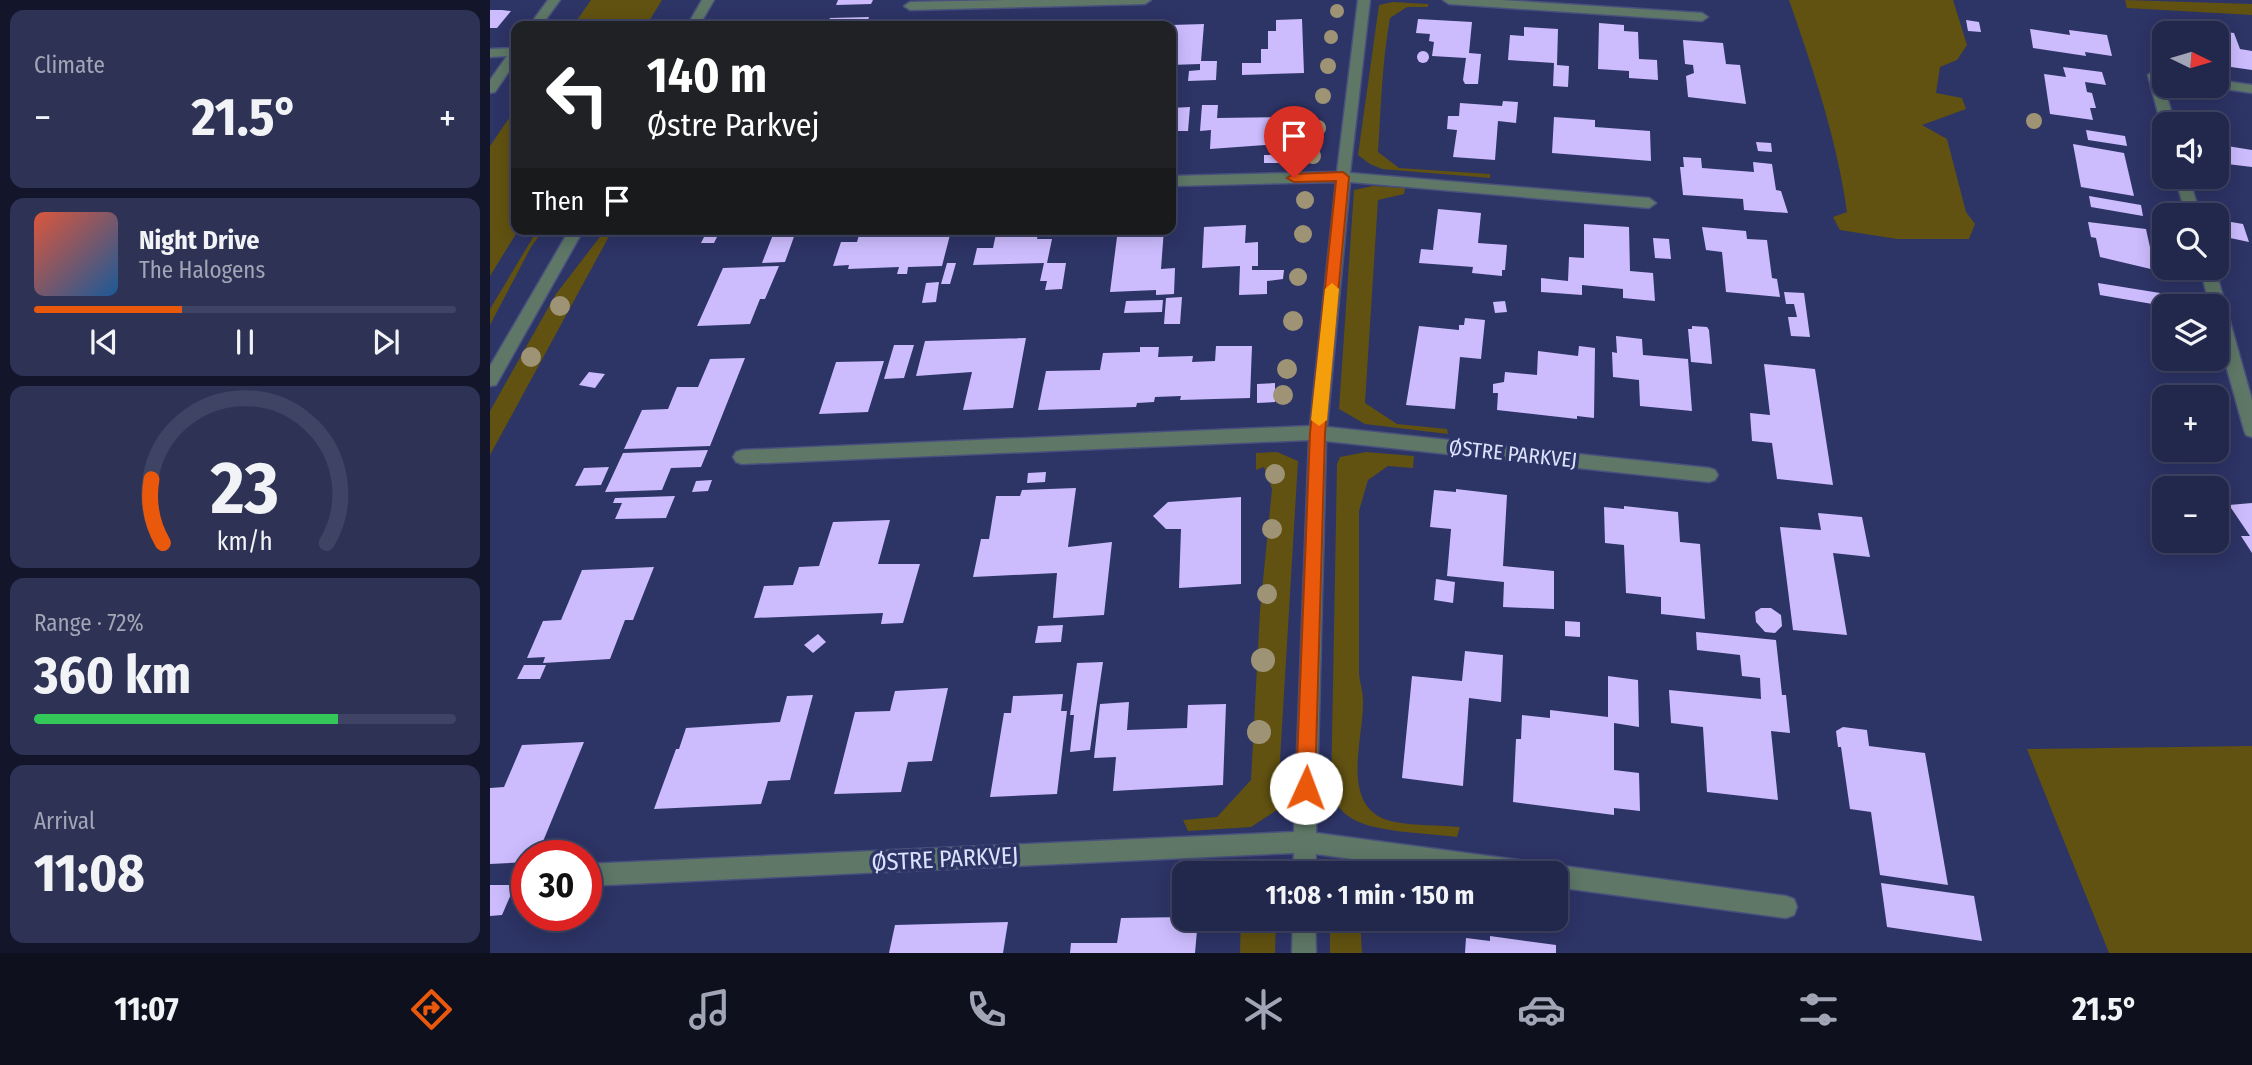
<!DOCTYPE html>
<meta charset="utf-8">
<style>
:root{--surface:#22274c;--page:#2e3356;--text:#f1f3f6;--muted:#a2a5b5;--line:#3f4464;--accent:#ea580c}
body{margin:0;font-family:"Fira Sans Condensed",sans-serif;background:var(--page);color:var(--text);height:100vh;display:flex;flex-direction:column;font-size:26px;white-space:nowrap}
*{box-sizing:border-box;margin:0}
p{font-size:23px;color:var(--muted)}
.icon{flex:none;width:38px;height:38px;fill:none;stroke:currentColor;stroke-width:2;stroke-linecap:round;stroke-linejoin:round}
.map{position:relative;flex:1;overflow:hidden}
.panel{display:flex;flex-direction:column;gap:10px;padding:10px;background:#13152a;width:490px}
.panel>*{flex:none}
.hud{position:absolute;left:21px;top:21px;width:665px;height:214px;border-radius:14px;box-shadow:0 4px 18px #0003,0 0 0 2px var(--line);background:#202124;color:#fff;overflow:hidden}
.needle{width:46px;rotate:95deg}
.buttons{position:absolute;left:1662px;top:21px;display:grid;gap:14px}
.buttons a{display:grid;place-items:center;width:77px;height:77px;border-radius:14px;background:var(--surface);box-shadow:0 4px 18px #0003,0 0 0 2px var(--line);font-size:35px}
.speed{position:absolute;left:21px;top:840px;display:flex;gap:14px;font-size:35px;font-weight:700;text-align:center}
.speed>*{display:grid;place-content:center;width:91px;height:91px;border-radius:50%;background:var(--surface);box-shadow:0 4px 18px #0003,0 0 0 2px var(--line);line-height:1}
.speed .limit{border:10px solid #d22;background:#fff;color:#111}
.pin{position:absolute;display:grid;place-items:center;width:60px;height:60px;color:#fff;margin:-72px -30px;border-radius:50% 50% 50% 0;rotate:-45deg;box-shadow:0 0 7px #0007}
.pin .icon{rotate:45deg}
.me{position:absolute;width:77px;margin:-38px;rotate:2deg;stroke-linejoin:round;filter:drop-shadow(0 0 5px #0008)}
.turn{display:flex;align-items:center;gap:24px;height:147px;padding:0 21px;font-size:32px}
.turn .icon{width:91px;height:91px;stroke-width:2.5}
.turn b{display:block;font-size:49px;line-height:60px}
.then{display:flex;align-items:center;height:66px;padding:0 21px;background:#0003;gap:14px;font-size:26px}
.big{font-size:52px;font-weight:700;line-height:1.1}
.panel .tile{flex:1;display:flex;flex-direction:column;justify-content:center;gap:10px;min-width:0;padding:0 24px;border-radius:14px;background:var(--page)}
.panel .dial{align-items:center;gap:0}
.dial svg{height:182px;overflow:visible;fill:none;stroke:var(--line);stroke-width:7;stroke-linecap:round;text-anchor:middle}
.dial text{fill:var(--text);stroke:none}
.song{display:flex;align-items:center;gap:21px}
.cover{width:84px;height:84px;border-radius:10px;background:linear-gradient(135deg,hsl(10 70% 55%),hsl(210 70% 35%))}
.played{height:7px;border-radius:4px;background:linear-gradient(90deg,var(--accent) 35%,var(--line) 35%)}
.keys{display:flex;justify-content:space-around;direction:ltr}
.heat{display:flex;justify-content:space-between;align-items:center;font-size:38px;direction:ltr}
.charge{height:10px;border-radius:5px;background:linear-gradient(90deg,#34c759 72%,var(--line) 0)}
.trip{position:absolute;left:682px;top:861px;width:396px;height:70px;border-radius:14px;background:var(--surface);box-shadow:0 4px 18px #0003,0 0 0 2px var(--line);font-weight:700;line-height:70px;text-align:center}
.menu{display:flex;height:112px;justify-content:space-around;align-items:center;background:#0e101e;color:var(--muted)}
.menu .icon{width:49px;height:49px}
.menu .active{color:var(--accent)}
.menu b{font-size:32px;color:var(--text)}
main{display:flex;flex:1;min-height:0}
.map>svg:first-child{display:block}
</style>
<main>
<section class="panel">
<div class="tile"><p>Climate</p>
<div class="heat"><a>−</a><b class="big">21.5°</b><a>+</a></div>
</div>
<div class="tile">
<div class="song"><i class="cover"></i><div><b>Night Drive</b><p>The Halogens</p></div></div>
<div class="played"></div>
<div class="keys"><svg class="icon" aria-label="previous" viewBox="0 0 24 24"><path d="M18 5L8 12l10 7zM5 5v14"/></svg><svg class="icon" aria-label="pause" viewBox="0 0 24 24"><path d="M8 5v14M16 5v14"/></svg><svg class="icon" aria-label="next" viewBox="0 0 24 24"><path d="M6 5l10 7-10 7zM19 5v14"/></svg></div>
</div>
<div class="tile dial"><svg viewBox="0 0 100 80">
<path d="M14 69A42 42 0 1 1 86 69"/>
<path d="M14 69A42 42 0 0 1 9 41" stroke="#ea580c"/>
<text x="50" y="56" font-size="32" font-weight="700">23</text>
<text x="50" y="72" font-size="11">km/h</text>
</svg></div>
<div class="tile"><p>Range · 72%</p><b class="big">360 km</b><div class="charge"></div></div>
<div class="tile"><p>Arrival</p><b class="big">11:08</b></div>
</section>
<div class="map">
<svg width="1762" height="953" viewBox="0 0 1762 953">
<rect width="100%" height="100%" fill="#2d3466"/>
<g fill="#615211">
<path d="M101 0H172L156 26H83Z"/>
<path d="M1299 0H1463L1477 45 1467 60 1450 67 1446 93 1472 98 1476 109 1432 125 1457 139 1476 212 1485 224 1479 239H1407L1350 230 1343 217 1357 212C1347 139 1323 69 1299 0Z"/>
<path d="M1635 0 1762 4V15L1637 8Z"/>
<path d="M903 2 938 4V7H917L900 18C892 62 891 107 888 152L909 168 1000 174V178L892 169 880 164 868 155 889 5Z"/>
<path d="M26 108V229H29L0 276V146Z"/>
<path d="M883 186 915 188 914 194 888 200 875 403 907 424 957 429 958 434 875 424 849 409 864 190Z"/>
<path d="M48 229H54L41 247 0 325V309Z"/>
<path d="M116 229H123L0 455V411L66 294Z"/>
<path d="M787 452 808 461 787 810 761 827 698 831 693 820 727 817 761 780 770 611 782 489 774 467 766 470V453Z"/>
<path d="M876 452 924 456 923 468 898 466 878 480 869 511V674C870 683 873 692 873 701 874 740 847 811 905 822 926 826 949 825 970 827L967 837C939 833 880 833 858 816 850 810 845 802 841 794L847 464 850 457Z"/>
<path d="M1762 746V953H1619L1537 749Z"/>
<path d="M751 919H786L785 953H750Z"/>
<path d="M840 919H870L872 953H840Z"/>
</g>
<g fill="#ccbcfe">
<path d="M348 0H383L381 4 346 5Z"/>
<path d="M0 10H12L21 11 7 28H0Z"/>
<path d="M379 17 376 26H336L340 18Z"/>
<path d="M812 19 814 73 752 75V63H771V49H778V31H786V20Z"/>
<path d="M928 19 982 22 979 53 991 54 988 84H975L973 80 976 58 942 56 944 42 939 41 940 34 926 33Z"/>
<path d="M1476 20 1489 22 1491 32 1478 31Z"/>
<path d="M1109 23 1134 25V31L1148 32 1149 59 1167 60 1168 80 1139 78V71L1108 69Z"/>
<path d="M714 24 711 61H727L726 80 698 81 699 71 710 70V64L681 65V25Z"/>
<path d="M1034 27 1068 29 1067 65 1079 66 1078 87 1063 86 1064 63 1018 60 1020 35 1034 36Z"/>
<path d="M1707 28 1744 33 1750 49 1762 51V70L1727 65V33H1709Z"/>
<path d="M1540 29 1580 35 1579 30 1617 35 1622 56 1595 52 1596 56 1543 48Z"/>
<path d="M1193 40 1233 43 1236 64 1250 65 1256 104 1198 97 1196 76 1204 73 1203 65 1195 64Z"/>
<circle cx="933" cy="57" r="6"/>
<path d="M1573 67 1612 72 1616 85 1595 82 1597 92 1602 93 1606 108H1600L1603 120 1560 114 1554 74 1576 77Z"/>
<path d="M1013 101 1028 102 1026 123 1008 121 1005 160 963 157 967 130 957 129 958 116H969L970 103 1012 106Z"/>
<path d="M712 105H728L727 118 790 117V144L720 149 721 130 710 131Z"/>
<path d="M700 107 698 131H681V108Z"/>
<path d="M1064 117 1105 120V127L1160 131 1161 161 1062 153Z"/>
<path d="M1596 130 1635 136 1637 146 1598 140Z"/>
<path d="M1266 142 1281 143 1282 152 1268 151Z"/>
<path d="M1583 144 1634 153 1644 196 1591 187Z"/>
<path d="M1731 145 1762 150V167L1737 164Z"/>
<rect x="774" y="155" width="15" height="8"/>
<path d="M1193 157 1211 158 1212 168 1264 172 1263 162 1282 164 1286 190 1291 191 1298 213 1254 210 1253 199 1193 195 1190 167H1194Z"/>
<path d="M1599 196 1651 205 1653 216 1601 207Z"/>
<path d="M948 209 991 213 988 243 1017 245 1015 270H1012V276L982 273 983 267 929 263 931 249 943 250Z"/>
<path d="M1735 221 1753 224 1759 242 1740 238Z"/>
<path d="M1598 222 1656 229 1665 270 1610 257 1606 238 1601 237Z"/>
<path d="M1094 224 1139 227 1140 271 1163 273 1165 301 1133 298V289L1092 285V295L1051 292V278L1078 281 1079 257 1094 258Z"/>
<path d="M756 225 755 243 768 242V266H762V270H794L793 279 777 281V294L749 295 750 266 712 268 714 227Z"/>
<path d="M1212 227 1256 231 1257 239 1277 240 1282 278 1287 279 1290 297 1236 292 1232 252 1216 250Z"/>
<path d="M218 229H231L224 243H211Z"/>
<path d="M507 229H549L547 239H562L557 263H576L572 289 555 290 557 281H550L554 263 483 265 487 248H503Z"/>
<path d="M628 229H674L671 269 685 268 684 294 666 295V290L620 292Z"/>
<path d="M306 231 295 262 272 263 284 232Z"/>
<path d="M461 231 452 266 418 267 417 274H407L409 267 358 269 359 265 343 266 351 242H367L369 235Z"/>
<path d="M1163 238 1179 239 1181 259 1165 258Z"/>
<path d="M457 263H466L460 284H451Z"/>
<path d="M289 266 275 299H270L260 324 207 326 233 268Z"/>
<path d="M449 282 446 302 432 303 436 283Z"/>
<path d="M1608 283 1670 293 1674 306 1610 295Z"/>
<path d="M1294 292 1314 293 1320 337 1301 336 1298 317H1307L1304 304H1296Z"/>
<path d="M692 297 690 324H674L676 298Z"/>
<path d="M673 300 672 312 634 313 636 301Z"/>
<path d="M1015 301 1017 312 1005 313 1003 302Z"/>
<path d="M975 318 995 320 991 359 970 357 965 409 916 405 929 326 969 330V325H974Z"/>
<path d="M1202 326 1217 327 1219 330 1222 364 1201 362 1198 329H1202Z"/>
<path d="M1126 336 1152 339 1153 355 1198 359 1202 411 1150 406 1149 380 1123 377 1122 352 1127 353Z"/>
<path d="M536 338 523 408 473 410 482 372 426 376 435 341Z"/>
<path d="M404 345H424L414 378 394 379Z"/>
<path d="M726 346H762L760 398 690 400 691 396 665 397 664 402 647 403 646 407 548 410 556 371 610 370 613 353 650 352V347H669L668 357 703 356 702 362 725 361Z"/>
<path d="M1089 346 1105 348 1104 418 1087 416V419L1007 410 1008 393H1003V384L1014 382 1015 372 1047 375 1048 351 1088 356Z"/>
<path d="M255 358 220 446 134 449 152 410 178 409 187 387H208L220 359Z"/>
<path d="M394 361 378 412 329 414 346 362Z"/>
<path d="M1274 364 1325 369 1343 485 1287 479 1282 443 1262 441 1260 413 1280 415Z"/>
<path d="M99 372 115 374 105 388 89 385Z"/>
<path d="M785 383V402L767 403V384Z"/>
<path d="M218 450 211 467 181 468 172 490 115 492 133 453Z"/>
<path d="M119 467 111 485 85 486 94 468Z"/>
<path d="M556 472 555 482 537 483 538 473Z"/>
<path d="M222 480 218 491 202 492 206 481Z"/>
<path d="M586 488 578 547 622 542 614 615 563 618 567 573 483 577 491 539H499L506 496H530L532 490Z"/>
<path d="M966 489 1017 495 1013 566 1064 571V609L1013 607 1014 582 957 576 961 529 940 527 944 490 966 492Z"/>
<path d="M185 496 176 518 125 519 132 503H123L125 498Z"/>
<path d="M751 497V584L689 588 691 529H676L663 516 678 502Z"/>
<path d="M1762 503V553L1751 536H1760L1739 505Z"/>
<path d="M1134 506 1188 512 1190 542 1210 544 1215 619 1171 614V597L1136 593 1134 545 1115 543 1114 507 1134 509Z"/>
<path d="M1328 513 1372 517 1380 557 1343 553 1357 635 1303 630 1290 527 1331 530Z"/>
<path d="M400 520 388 564H430L413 623 391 624 393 613 264 618 274 586 303 585 309 567 329 566 343 522Z"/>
<path d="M164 567 143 620H135L120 659 53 663 55 657 37 658 53 621 71 620 92 570Z"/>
<path d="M946 579 965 582 963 603 944 600Z"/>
<path d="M1271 608H1281L1291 615 1292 626 1285 633 1275 632 1266 622 1265 612Z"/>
<path d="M1075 621 1090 622V637L1075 636Z"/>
<path d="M573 625 571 642 545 643 548 626Z"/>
<path d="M1206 632 1286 640 1292 695H1296L1300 733 1281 731 1288 800 1217 792 1213 727 1181 723 1179 690 1271 699 1270 678 1252 676 1250 655 1207 650Z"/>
<path d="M328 634 336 642 323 653 314 645Z"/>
<path d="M975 651 1013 655 1011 702 979 698 973 786 912 778 922 676 972 681Z"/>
<path d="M613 662 600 750 580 752 584 715H580L587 663Z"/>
<path d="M34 665H56L50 679H27Z"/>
<path d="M1118 676 1148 680 1149 727 1124 723V770L1149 773 1150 811 1124 808V815L1023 802 1026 739H1031L1032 715 1060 718V710L1118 717Z"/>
<path d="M458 688 442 761 418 762 411 792 344 794 365 712 400 711 405 691Z"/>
<path d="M573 694 571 711H577L567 794 500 797 514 713H521L523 696Z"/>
<path d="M323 695 300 780 278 781 271 804 164 809 186 749H189L196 728 290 722 297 696Z"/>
<path d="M639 702 637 730 697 728 698 705 736 704 733 785 623 791 626 757 604 758 610 704Z"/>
<path d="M1353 727 1377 730 1379 746 1435 753 1458 885 1390 875 1381 812 1360 809 1351 747H1348L1346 731Z"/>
<path d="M94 742 47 856H37V862L0 864V788L14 787 32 745Z"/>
<path d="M1391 883 1484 896 1492 941 1397 927Z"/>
<path d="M0 885H25L12 915 0 916Z"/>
<path d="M695 917 708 919 705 953H580L581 943H627L631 918Z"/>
<path d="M518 922 513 953H399L405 925Z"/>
<path d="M1000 936 1066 945V953H975L976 938 1000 941Z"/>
</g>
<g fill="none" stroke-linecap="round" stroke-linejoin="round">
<g stroke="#49507e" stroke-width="3">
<g id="minor">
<path d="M58 0H70L51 26H39Z"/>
<path d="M515 0H661L655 4 420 10 414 6 420 2Z"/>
<path d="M868 0H880L860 173 1159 198 1166 203 1159 208 860 182 837 427 1219 468 1225 470 1228 475 1225 480 1219 482 836 441 826 833 1044 862 1052 865 1055 873H964L826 854 825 873H803L804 853 96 886V864L804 832 819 440 252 464 246 462 243 457 246 452 252 450 820 426 846 182 681 186V176L847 172Z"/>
<path d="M953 0H1012L1212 13 1218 17 1212 21 959 4Z"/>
<path d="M26 48V61L5 92 0 93V80L17 56 0 57V49Z"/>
<path d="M1664 71 1675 72V80H1672L1685 124H1675V127L1671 124 1658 75Z"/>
<path d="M1727 80 1762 85V93L1722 87 1727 86Z"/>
<path d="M1685 177H1699L1710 215H1696Z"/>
<path d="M1710 268H1725L1762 400V437L1756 435 1754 430 1727 333V306H1720Z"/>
<path d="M1066 865 1296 896 1304 899 1307 907 1304 915 1296 918 1066 887V873H1056L1058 868Z"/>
<path d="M803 919H825L826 953H802Z"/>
</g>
</g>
<g stroke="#49507e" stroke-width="3">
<g id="tertiary">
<path d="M212 0H224L209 26H197Z"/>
<path d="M80 229H94L6 385 0 386V366Z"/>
</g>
</g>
<use href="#minor" fill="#5e7766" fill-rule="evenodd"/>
<use href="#tertiary" fill="#5e7766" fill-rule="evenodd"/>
</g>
<g fill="#9e9374">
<circle cx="847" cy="11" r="7"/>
<circle cx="841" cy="37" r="7"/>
<circle cx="838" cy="66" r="8"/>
<circle cx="833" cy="96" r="8"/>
<circle cx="1544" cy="121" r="8"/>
<circle cx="828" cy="128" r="8"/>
<circle cx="823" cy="156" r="8"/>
<circle cx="815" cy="200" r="9"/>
<circle cx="813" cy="234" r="9"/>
<circle cx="808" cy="277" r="9"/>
<circle cx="70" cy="306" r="10"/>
<circle cx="803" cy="321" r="10"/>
<circle cx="41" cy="357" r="10"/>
<circle cx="797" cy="369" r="10"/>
<circle cx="793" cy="395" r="10"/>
<circle cx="785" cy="474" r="10"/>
<circle cx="782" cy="529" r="10"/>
<circle cx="777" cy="594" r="10"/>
<circle cx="773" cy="660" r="12"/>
<circle cx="769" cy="732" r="12"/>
</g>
<path fill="#ea580c" stroke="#983908" stroke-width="2" d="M853 172 859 177 835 433 825 788 823 795 816 797 809 795 806 788 820 433 846 181 804 182 797 178 804 174Z"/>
<path fill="#f59e0b" d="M842 283 849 289 837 420 829 426 821 420 835 289Z"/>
<g text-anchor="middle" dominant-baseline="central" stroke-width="7" stroke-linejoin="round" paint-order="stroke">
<g font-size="21" fill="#dce2fc" stroke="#2d3466">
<text transform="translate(1023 454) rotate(6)">ØSTRE PARKVEJ</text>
</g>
<g font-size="24" fill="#dce2fc" stroke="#2d3466">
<text transform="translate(455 859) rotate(-3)">ØSTRE PARKVEJ</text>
</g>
</g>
</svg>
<div class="buttons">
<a><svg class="needle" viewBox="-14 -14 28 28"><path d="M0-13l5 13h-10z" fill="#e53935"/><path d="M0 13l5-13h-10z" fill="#a2a5b5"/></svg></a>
<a><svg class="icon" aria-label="sound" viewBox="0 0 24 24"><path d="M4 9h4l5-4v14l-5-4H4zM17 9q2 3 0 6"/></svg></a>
<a><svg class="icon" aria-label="search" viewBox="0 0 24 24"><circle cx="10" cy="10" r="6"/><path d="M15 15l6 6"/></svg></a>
<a><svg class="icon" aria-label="layers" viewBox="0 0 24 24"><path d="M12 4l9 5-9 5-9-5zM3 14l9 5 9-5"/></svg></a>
<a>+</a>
<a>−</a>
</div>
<div class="speed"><div class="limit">30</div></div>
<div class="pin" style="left:804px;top:178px;background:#d93025"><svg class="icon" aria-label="arrive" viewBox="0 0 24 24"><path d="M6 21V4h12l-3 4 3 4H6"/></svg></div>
<svg class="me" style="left:816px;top:788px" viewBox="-20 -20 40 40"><circle r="19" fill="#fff"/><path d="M0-13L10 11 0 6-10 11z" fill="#ea580c"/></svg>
<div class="trip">11:08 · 1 min · 150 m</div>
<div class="hud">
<div class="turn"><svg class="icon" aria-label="left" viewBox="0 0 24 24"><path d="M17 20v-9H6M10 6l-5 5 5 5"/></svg><div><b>140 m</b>Østre Parkvej</div></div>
<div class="then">Then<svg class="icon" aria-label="arrive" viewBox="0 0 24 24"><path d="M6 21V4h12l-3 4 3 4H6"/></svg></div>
</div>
</div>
</main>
<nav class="menu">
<b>11:07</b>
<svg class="icon active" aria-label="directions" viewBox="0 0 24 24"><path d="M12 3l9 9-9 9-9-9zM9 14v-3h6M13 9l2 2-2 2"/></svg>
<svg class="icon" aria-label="music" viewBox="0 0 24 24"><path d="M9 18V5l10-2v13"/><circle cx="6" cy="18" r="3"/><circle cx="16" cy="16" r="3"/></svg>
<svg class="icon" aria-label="phone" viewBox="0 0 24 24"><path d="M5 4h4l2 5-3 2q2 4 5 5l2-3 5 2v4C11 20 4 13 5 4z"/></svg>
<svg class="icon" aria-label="climate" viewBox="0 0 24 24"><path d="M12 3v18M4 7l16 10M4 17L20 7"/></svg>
<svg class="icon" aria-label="car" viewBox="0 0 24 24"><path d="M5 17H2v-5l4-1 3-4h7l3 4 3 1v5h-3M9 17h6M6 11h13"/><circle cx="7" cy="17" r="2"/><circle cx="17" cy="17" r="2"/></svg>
<svg class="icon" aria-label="filters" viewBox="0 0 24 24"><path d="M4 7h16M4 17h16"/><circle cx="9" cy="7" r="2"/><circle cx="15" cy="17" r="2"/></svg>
<b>21.5°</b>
</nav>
